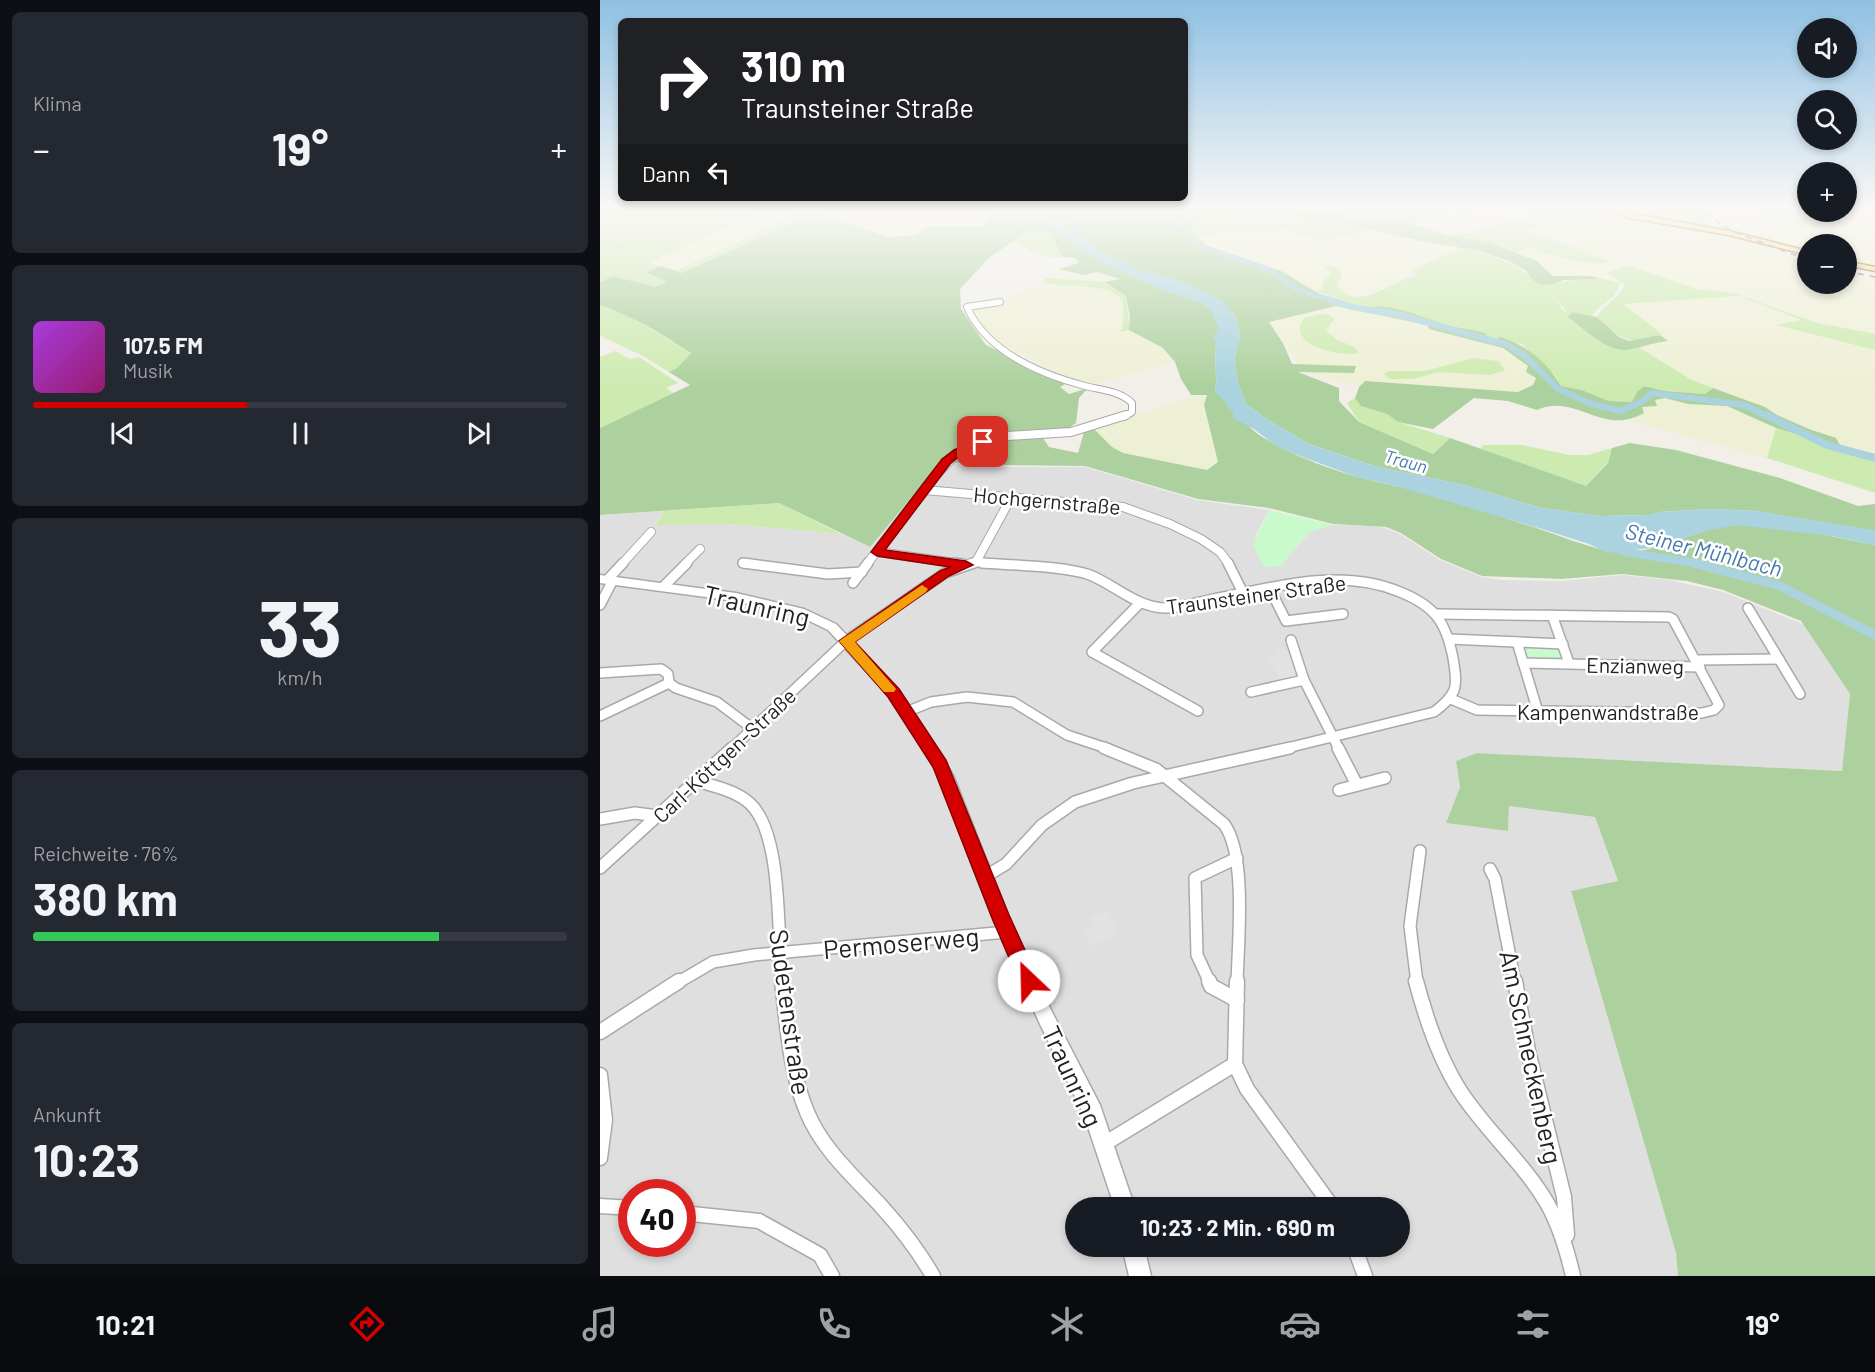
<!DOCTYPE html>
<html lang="de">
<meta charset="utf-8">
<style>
:root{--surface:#171b24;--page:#242831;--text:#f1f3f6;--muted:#9ea1a6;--line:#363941;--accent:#d40000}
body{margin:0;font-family:Barlow,sans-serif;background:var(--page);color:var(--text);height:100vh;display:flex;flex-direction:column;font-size:22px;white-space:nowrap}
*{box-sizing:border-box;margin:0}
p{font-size:20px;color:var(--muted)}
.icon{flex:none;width:33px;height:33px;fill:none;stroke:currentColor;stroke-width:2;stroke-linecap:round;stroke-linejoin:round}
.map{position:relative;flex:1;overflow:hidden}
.panel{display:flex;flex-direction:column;gap:12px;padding:12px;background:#0d0f14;width:600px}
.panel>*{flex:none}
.banner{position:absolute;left:18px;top:18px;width:570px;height:183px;border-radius:9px;box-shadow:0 3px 9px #0003;background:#202124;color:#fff;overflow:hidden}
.tools{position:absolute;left:1197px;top:18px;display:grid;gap:12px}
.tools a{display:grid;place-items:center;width:60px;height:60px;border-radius:50%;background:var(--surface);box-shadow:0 3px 9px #0003;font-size:30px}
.speed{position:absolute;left:18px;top:1179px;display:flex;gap:12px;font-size:30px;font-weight:700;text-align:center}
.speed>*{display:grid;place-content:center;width:78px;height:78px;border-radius:50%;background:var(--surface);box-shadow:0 3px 9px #0003;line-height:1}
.speed .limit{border:9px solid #d22;background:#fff;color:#111}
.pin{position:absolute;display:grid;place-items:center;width:51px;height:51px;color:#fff;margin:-26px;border-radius:12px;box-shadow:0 3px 9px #0006}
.me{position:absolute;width:66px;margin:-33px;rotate:336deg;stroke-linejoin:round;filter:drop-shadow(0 0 4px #0008)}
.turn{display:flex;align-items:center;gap:21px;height:126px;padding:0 24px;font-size:27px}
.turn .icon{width:78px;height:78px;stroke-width:2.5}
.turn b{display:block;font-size:42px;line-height:51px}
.then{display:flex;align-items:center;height:57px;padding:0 24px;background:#0003;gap:12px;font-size:22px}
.big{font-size:45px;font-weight:700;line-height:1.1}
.panel .widget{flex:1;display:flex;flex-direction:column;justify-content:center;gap:9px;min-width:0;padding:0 21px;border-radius:9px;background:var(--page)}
.panel .dial{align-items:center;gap:0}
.dial b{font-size:78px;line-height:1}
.song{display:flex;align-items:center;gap:18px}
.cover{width:72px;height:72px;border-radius:9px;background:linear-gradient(135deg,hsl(280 70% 55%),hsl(320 70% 35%))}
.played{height:6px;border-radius:3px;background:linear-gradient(90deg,var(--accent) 40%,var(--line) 40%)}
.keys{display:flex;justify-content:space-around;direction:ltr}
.heat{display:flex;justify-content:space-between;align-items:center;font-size:33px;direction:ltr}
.charge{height:9px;border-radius:4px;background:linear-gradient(90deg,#34c759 76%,var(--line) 0)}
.trip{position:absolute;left:465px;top:1197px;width:345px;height:60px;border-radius:30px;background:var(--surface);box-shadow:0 3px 9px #0003;font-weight:700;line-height:60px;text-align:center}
.dock{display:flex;height:96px;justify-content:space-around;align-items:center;background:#090b0e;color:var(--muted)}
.dock .icon{width:42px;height:42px}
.dock .active{color:var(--accent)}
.dock b{font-size:27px;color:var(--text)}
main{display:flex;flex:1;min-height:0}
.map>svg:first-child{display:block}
</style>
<main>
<section class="panel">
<div class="widget"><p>Klima</p>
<div class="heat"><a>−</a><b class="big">19°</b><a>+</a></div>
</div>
<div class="widget">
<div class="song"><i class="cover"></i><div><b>107.5 FM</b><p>Musik</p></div></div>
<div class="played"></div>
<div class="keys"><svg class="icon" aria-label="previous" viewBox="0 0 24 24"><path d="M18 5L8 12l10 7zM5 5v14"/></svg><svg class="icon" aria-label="pause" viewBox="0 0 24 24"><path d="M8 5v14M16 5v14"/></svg><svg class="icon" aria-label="next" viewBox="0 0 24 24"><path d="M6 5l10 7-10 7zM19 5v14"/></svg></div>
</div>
<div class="widget dial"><b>33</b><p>km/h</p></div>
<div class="widget"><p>Reichweite · 76%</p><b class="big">380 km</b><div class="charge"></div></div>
<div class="widget"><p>Ankunft</p><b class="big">10:23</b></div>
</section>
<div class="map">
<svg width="1275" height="1276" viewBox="0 0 1275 1276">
<rect width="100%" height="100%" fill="#f2efe9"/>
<path fill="#e0dfdf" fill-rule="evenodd" d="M341 462 400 467H485L597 500 669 510 655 537 680 566 711 531 733 525 771 526 785 528 800 534 840 560 882 577 901 580 962 581 1023 575 1069 580 1123 592 1203 624 1250 694 1242 771 877 753 856 761 860 787 846 823 908 831 909 806 995 817 1018 882 971 892 1076 1253 1078 1276H0V515L64 511 55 524H129L241 534 270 547ZM32 1192H82V1244H32ZM476 1208H800V1246H476Z"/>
<g fill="#eef0d5" fill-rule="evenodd">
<path d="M172 207 205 209 76 271 47 263Z"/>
<path d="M230 207H383L380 215 395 216 383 226 325 227 317 235H292L218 213Z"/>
<path d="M896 207H964L884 225 864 214Z"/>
<path d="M1094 207H1150L1147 208 1215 229 1241 220 1262 207H1275V240L1262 248 1275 253V268L1247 262 1246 244H1208L1207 252 1146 235 1115 219 1110 221Z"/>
<path d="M1005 211 1108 230 1012 261 1112 232 1143 239 1207 262 1208 284H1246L1247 274 1275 279V334L1218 323 1133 293 1096 289 1028 265 1014 271 1013 275 1000 278 953 276 937 261 915 253 930 247 950 255 1009 262 924 230Z"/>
<path d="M681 229 720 241 770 230 796 234 833 247 849 249 863 248 810 271 806 275 809 277 776 292 763 290 748 296 742 293 737 283 742 275 725 269 731 274 724 289 716 291 681 271 606 245 600 239 639 231 668 234Z"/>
<path d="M459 269 476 271 484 275 497 272 522 280 470 281 447 278Z"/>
<path d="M441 282 452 287H499L514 294 521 300 523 307 520 331 530 330 563 348 575 362 488 385 465 377 393 340 371 310 395 304 399 307 398 304Z"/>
<path d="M1139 296 1202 320 1178 325 1275 350V401L1271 399 1275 402V455L1240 445 1228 435 1209 429 1177 415 1165 407 1090 379 1037 346 1067 340 1022 304Z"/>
<path d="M736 306 794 317 903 348 929 366 936 378 933 385 918 392 765 381 759 387 706 372 754 373 756 366 698 364 671 321ZM701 323 726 331 737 340 755 346 749 355 712 345 701 331ZM873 358H882L890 375 838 372 812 378 825 371Z"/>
<path d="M604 393 607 394 604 405 618 462 608 470 524 453 511 447 494 429Z"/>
<path d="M1065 398 1088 404 1127 406 1176 428 1167 458 1031 421 1044 413 1042 407 1057 405 1055 400Z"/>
</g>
<g fill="#cdebb0">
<path d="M7 207H172L48 263 61 266 46 272 68 282 55 287 13 276 0 282V249L44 231 0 248V209Z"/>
<path d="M578 207H628L681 229C655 239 626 225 600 239L590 230 594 221Z"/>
<path d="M724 207H896L864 214 853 210 814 224 766 220 719 209Z"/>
<path d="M964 207H994L1005 211 925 230 1010 261C989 268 950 255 930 247L915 253 885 241 852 235Z"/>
<path d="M1004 207H1092L1109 220 1107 223 1109 227 1038 216Z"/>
<path d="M1152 207H1207L1208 212H1246L1247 207H1262L1241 220 1215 229 1147 208Z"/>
<path d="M205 209 215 213 82 273 76 271Z"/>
<path d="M668 212 711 216 770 230 720 242 645 213Z"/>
<path d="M427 231H449L463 257C445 260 429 250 413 241Z"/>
<path d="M863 248C907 257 939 275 965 313L964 308 941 285C959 283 977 278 996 278L992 276 1020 283C1016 300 1001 303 992 316L972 312 1031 349 1037 346 1090 379 1113 388 1105 394 1065 391 1045 386 1037 392 1033 402 1009 401 982 390 961 386 955 375 922 344 887 337 886 333C869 329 851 326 835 321 813 314 789 302 766 308L716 291 723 289 722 283 731 274 724 266C734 264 737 268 742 276L737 284C755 315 791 281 816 275L813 271 828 262Z"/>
<path d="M1028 265 1096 289 1133 293 1218 323 1275 334V350L1176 325 1201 320 1139 296 1023 304 1062 334C1030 347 1020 339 997 317 1003 304 1018 300 1024 285L1007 273Z"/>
<path d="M447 278 505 282 526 296 530 330 518 332 522 329C522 321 525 308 522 301 510 280 461 290 441 282Z"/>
<path d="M0 305 25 314 91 353 77 368 69 372 45 357 0 336Z"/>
<path d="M721 314 730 315 734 319 726 331 737 340 755 347 759 353C741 357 685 346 704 318Z"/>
<path d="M15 351 30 359 39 357 78 383 66 388 73 393 0 428V357Z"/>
<path d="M873 358 898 361 905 370 890 375 838 372 814 379H789L784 374 789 371H825Z"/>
<path d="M755 398 762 406 787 414 798 422 850 438 833 454 759 422 747 403Z"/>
<path d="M1176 428 1212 439 1232 450 1275 460V493L1167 458Z"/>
<path d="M883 445H921L970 455H988L1012 448 1008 462 986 486 880 450Z"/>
<path d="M179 503 241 534 129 524 55 525 64 511Z"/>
</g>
<g fill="#add19e" fill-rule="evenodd">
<path d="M398 207H460L452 224 473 245 511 267 561 289 602 303 612 311 619 327 616 341 615 371 617 377 615 392C633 405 645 427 664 438 704 462 751 477 796 486 838 494 885 512 927 525 954 533 996 552 1022 552 1062 553 1097 527 1136 525 1180 523 1232 537 1275 545V1276H1078L1076 1253 971 891 1018 881 995 817 909 806 908 831 846 823 860 787 856 761 877 753 1242 771 1250 694 1201 621 1123 590 1087 581 1022 574 961 579 882 576 841 559 801 533 786 527 733 524 669 508 598 499 485 466 400 465 341 462 270 547 179 503 0 515V428L90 385 69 372 77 368 91 353C61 334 33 316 0 305V282L13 276 55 287 67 282 46 272 61 266 82 273 215 213 288 237 317 235 325 227 383 226 400 208ZM449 231 463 257 476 258 479 263 459 269 484 275 497 272 520 279 505 282 526 296 530 317 529 330 563 348 575 362 581 379 591 395H607L604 405 618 462 607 470 523 453 512 447 493 428 484 432 478 453 449 447 441 435 469 428 476 423 479 398 488 388 469 394 460 387 467 383 386 345 361 309 360 289 390 257 427 232Z"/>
<path d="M476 207H578L594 221 590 230 606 245 681 271 718 293 766 308C789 302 813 314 835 321 851 327 869 329 886 333L887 337 897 339 901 337C928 346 947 362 961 386L982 390 1009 401 1032 402 1037 392 1044 386 1065 391 1105 394 1113 388 1165 407 1177 415 1209 429 1236 438 1240 445 1275 455V460L1232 450 1212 439 1176 428 1127 406 1088 404 1065 398 1055 400 1057 406 1042 407 1044 413C1003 437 975 392 937 410L908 401 874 398 833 429 798 422 787 414 761 406 755 398 759 387 765 381 918 392 933 385 936 378 926 372 928 366 903 348 829 329 827 325 736 306 669 322 683 343 692 364 756 366 754 373 698 372 739 388V401L759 422 833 454 850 438 986 486 1008 463 1012 448 1030 443 1076 450 1180 478 1258 506 1275 504V531L1155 511 1113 509 1059 512 1051 515 1001 516 941 508 864 485 774 466 709 444 668 420 646 404 638 384 634 359 640 336 636 317 621 300 584 283 534 268 500 252 468 227 467 217Z"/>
<path d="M618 207 719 209 766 220 811 223 846 235 885 241 937 261 953 276H992L998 279 963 280 955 284 941 285 933 280 925 270 909 261 880 251 821 241 711 216 668 212 645 213 628 207Z"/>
<path d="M972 312 997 317 1019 337 1029 341 1060 335 1068 341C1054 342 1037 349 1026 350 1006 351 983 328 968 317Z"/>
</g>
<g fill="#c8facc">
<path d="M669 510 733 525 711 531 680 566 664 567 653 545Z"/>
<path d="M917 642 961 647 965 660 924 659Z"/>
</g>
<g fill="#e2e2e2">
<path d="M687 649 700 678 680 683 669 657 678 655 677 652Z"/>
<path d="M507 910 518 932 491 947 483 930 494 924 491 918Z"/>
</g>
<path fill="#aad3df" d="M460 207H476L467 217 468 227 500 252 534 268 585 283 621 300 636 317 640 336 634 359 638 384 646 404 668 420 709 444 774 466 864 485 941 508 1001 516 1051 515 1059 512 1113 509 1155 511 1275 530V545L1231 536 1137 525 1105 531 1060 547 1008 553 989 544 942 529 796 486 757 477 705 458 675 445 654 429 633 418V411L628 408 627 403 615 392 617 377 615 371 616 341 613 338 619 327 612 311 602 303 561 289 509 266 473 245 452 224Z"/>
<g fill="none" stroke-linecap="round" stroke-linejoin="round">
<path stroke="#aad3df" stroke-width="4.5" d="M569 207 574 210 584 230 601 246 671 271 698 290 730 300"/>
<path stroke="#aad3df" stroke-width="6" d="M726 299 752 307 800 315 907 345 925 356 958 389 992 404 1021 411 1043 401 1052 393 1144 405 1169 417"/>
<g stroke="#aad3df" stroke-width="8">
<path d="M1166 415 1227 445 1275 458"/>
<path d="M1014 547 1024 552 1102 564"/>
</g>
<path stroke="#aad3df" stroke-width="9" d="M1093 563 1178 585 1275 635"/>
<g stroke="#a9a9a9" stroke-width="8">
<path id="minor-far4" d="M400 302 367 307C387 352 440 374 485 386 501 390 520 391 532 403V412L524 417"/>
</g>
<g stroke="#a9a9a9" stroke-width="10">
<g id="minor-far3">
<path d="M324 490 523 507 570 524 601 539 620 552 629 564"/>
<path d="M277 552 363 564"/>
<path d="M376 562 412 496"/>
<path d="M143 563 152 564"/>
<path d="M22 564 51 532"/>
<path d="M85 564 100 549"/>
<path d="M267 564 332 479 358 452 383 442 408 436 471 432 526 415"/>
<path d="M368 564 376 562 398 564"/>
</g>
</g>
<g stroke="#a9a9a9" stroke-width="12">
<g id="minor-far2">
<path d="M143 563 228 574 262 572"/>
<path d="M353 563 363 564"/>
<path d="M382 563C411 565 466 566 490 575 517 586 538 609 569 608 584 607 599 602 613 599 674 587 741 567 800 592 835 606 846 622 853 658 858 687 858 694 834 712L683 749"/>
<path d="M628 563 643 593"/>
<path d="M8 579 23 563"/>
<path d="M253 583 268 563"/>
<path d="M64 586 87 563"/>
<path d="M670 589 686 621 743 614"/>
<path d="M540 603 492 652 598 711"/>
<path d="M0 605 13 580"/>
<path d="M1148 608 1200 694"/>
<path d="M837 614 1069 617 1073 619 1119 705 1114 710 1102 713 877 710 851 699"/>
<path d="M952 615 969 663"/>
<path d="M849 639 963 644"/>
<path d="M691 640 704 680 739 749"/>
<path d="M917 642 938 712"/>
<path d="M1096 660 1179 659"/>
<path d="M923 663 1100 667"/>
<path d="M0 673 61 669 68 674 69 683"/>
<path d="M651 692 704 680"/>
<path d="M306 712 331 702 367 697 413 702 467 735 509 749"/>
<path d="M0 716 69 683 76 688 117 702 153 729"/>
<path d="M131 749 246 641 345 573 374 563"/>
</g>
</g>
<g stroke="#a9a9a9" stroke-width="14">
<g id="minor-far1">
<path d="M504 748 556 769 624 824C647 855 638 943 637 983"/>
<path d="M738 748 757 785"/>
<path d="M96 781C113 786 133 790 147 801 184 829 177 938 182 983"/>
<path d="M739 790 785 778"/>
<path d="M0 819 35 813 57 816"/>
<path d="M0 868 132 748"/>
<path d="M890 869 895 879 915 983"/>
<path d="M386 876 406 864 442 825 475 802 533 783 690 748"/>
<path d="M77 983 113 962 154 955 407 932"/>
<path d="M610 983 597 955 595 878 637 858"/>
<path d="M817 983 810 926 820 851"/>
</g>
</g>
<g stroke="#a9a9a9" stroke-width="17">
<g id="minor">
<path d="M182 981C187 1024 190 1072 207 1112 222 1149 255 1178 281 1206 301 1228 318 1250 333 1276"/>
<path d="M609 981 611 986 637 1000"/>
<path d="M637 981 635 1064 647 1089 733 1208"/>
<path d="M816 981C826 1019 839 1058 860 1091 886 1131 923 1162 947 1203 960 1226 967 1250 973 1276"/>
<path d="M915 981 928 1051 964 1197 967 1235"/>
<path d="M0 1032 79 981"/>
<path d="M0 1075 5 1120 0 1158"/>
<path d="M504 1144 635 1064"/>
<path d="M0 1206 32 1208"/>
<path d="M82 1213 159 1221 220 1255 232 1276"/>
<path d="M754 1246 765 1276"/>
</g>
</g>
<g stroke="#a9a9a9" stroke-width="3">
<g id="tertiary">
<path d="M0 575 136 593 204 609 236 624 299 690 353 775 408 915 451 1010 500 1105 535 1208H515L484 1115 439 1022 395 924 340 777 289 696 228 630 197 615 136 601 0 583Z"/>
<path d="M522 1246H544L551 1276H529Z"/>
</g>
</g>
<g stroke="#a06b00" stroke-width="3">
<g id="primary">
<path d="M995 207 1129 231 1208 251V255L1129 235 1030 218Z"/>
<path d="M1246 261 1275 267V271L1246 265Z"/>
</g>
</g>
<use href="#minor-far4" stroke="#fff" stroke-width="6"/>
<use href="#minor-far3" stroke="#fff" stroke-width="8"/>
<use href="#minor-far2" stroke="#fff" stroke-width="9"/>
<use href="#minor-far1" stroke="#fff" stroke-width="11"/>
<use href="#minor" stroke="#fff" stroke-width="14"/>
<use href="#tertiary" fill="#fff" fill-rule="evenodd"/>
<use href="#primary" fill="#fcd6a4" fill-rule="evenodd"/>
<g stroke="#707070" stroke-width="1.5" stroke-dasharray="6 6" stroke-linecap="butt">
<path d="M1094 207 1134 232 1208 260"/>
<path d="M1246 271 1275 277"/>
</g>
</g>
<linearGradient id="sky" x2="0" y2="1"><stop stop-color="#8fc0e4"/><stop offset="0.54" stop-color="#f9f8f5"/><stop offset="1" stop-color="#f9f8f5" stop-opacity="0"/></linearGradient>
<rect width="1275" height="385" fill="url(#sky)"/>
<path fill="#d40000" stroke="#8a0000" stroke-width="1.5" d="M383 439 386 440V444L362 454 350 464 285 550 366 561 373 565 349 576 255 642 299 689 346 760 409 915 439 981 436 988 429 991 422 988 392 918 333 767 288 697 239 641 340 571 350 567 277 556 271 552 342 459 354 450Z"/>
<path fill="#f59e0b" d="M322 585 328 589 326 592 255 642 296 689 294 692H284L239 641Z"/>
<g text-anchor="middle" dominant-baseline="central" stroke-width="5" stroke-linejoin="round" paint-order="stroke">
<g font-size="18" font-style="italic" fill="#4a7aab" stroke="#fff">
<text transform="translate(806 461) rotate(16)">Traun</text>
</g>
<g font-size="21" fill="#222" stroke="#fff">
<text transform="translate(447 500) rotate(5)">Hochgernstraße</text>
<text transform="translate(656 594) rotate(-8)">Traunsteiner Straße</text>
<text transform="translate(1035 665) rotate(1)">Enzianweg</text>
<text x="1008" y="711">Kampenwandstraße</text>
<text transform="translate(124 755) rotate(-43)">Carl-Köttgen-Straße</text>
</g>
<g font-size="22" font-style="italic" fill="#4a7aab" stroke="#fff">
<text transform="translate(1104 549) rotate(14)">Steiner Mühlbach</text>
</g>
<g font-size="26" fill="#222" stroke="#fff">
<text transform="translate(157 605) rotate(13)">Traunring</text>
<text transform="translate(301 942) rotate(-5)">Permoserweg</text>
<text transform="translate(191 1012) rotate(82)">Sudetenstraße</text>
<text transform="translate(932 1057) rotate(78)">Am Schneckenberg</text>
<text transform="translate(473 1076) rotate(65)">Traunring</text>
</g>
</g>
</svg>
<div class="tools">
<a><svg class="icon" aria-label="sound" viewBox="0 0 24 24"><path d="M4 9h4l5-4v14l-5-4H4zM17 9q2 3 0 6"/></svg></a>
<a><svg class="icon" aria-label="search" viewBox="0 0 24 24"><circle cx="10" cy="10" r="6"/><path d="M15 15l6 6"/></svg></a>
<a>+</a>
<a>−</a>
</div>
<div class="speed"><div class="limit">40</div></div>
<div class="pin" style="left:383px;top:442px;background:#d93025"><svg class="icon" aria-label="arrive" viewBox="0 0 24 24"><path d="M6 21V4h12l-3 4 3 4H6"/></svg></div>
<svg class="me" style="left:429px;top:981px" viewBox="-20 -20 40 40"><circle r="19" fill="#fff"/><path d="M0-13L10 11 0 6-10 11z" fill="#d40000"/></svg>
<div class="trip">10:23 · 2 Min. · 690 m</div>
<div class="banner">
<div class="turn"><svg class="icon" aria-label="right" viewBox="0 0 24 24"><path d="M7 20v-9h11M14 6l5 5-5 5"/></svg><div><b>310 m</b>Traunsteiner Straße</div></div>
<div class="then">Dann<svg class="icon" aria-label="left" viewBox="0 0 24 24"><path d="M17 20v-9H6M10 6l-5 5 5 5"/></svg></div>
</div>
</div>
</main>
<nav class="dock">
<b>10:21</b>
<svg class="icon active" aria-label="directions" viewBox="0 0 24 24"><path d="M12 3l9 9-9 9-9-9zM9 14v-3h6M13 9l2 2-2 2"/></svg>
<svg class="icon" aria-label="music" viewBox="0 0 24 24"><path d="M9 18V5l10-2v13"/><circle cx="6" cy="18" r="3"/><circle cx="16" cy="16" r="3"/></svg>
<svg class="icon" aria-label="phone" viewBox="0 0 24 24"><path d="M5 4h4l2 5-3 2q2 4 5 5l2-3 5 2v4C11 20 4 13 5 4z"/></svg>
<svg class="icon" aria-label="climate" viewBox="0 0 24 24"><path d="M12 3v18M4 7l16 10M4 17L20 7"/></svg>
<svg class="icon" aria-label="car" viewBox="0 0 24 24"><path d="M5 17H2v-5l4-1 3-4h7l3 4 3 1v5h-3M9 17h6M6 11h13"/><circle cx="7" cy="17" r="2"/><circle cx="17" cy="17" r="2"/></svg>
<svg class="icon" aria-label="filters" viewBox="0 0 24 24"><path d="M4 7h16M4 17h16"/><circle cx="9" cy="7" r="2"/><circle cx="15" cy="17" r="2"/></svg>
<b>19°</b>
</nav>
